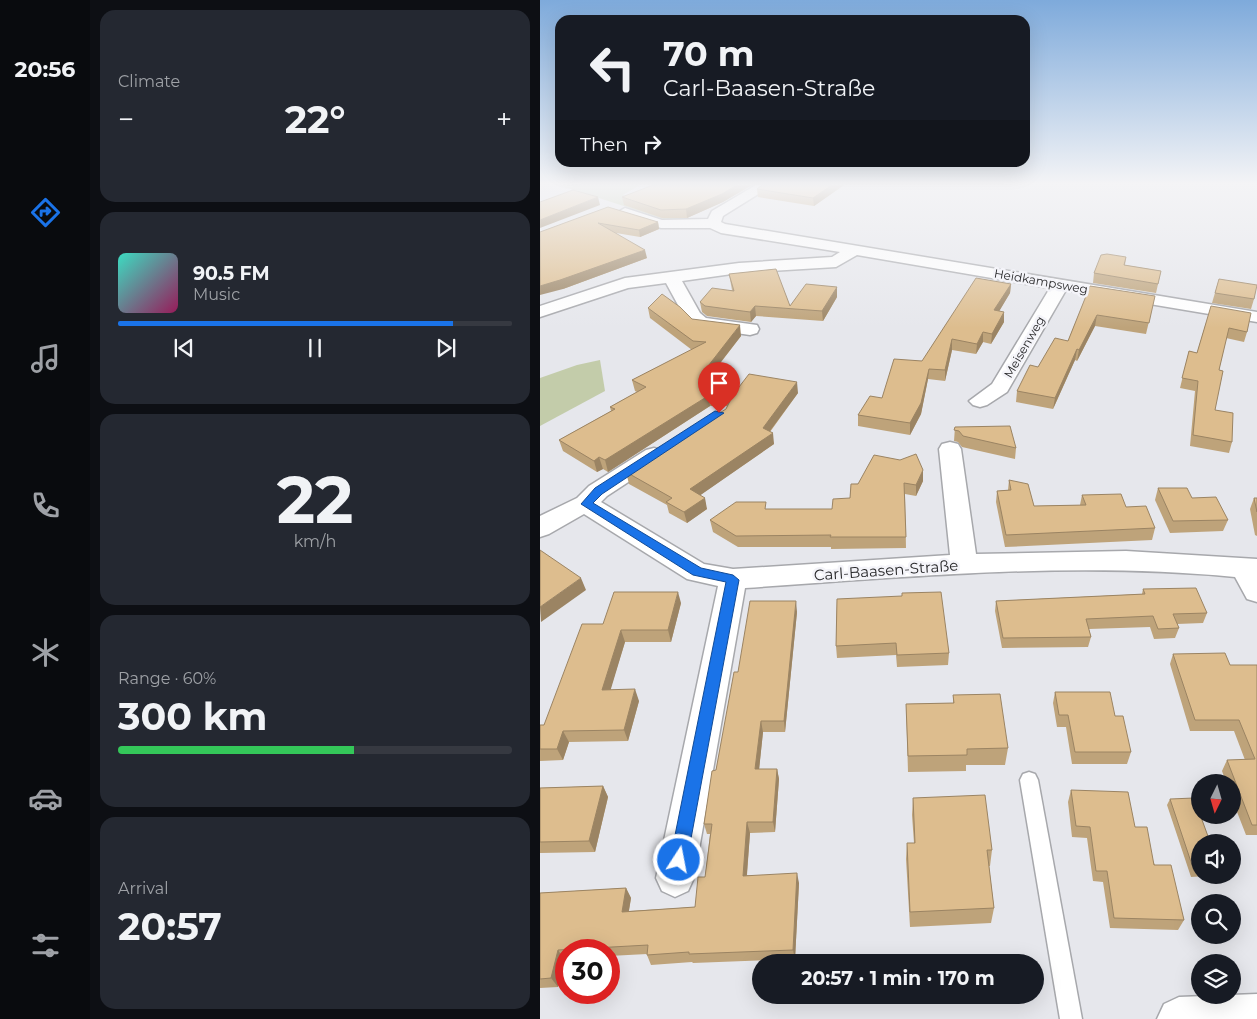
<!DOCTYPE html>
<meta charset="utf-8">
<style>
:root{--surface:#171b24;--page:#242831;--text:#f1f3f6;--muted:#9ea1a6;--line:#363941;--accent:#1a73e8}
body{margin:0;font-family:Montserrat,sans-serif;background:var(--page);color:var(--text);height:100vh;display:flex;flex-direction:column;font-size:19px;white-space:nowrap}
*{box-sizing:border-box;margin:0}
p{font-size:16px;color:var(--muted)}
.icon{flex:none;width:28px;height:28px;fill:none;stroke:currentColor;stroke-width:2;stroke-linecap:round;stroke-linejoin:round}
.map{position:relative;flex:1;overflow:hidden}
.sheet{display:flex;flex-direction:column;gap:10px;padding:10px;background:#0d0f14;width:450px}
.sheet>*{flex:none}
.hud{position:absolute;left:15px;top:15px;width:475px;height:152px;border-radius:15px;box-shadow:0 5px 20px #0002;background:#171b24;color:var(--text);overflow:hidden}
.needle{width:32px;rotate:185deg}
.fabs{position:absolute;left:651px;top:774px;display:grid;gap:10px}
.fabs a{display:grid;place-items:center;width:50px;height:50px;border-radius:50%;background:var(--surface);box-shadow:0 5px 20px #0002;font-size:25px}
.speed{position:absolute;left:15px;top:939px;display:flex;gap:10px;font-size:25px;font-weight:700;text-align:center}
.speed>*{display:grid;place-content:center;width:65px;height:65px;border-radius:50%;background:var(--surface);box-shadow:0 5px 20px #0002;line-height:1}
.speed .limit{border:8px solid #d22;background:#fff;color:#111}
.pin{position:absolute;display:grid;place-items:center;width:42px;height:42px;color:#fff;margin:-51px -21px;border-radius:50% 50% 50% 0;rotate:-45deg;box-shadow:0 0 5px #0007}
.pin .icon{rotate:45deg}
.me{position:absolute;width:55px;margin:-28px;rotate:11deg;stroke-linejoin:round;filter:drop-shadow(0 0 4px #0008)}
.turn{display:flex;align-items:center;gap:18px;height:105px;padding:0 25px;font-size:22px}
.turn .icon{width:65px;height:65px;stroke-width:2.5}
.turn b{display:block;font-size:35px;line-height:42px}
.then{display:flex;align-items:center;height:48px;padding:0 25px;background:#0003;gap:10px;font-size:19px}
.big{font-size:38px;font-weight:700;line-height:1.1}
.sheet .tile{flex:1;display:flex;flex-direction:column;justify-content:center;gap:8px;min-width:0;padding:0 18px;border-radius:15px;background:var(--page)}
.sheet .dial{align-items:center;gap:0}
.dial b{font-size:65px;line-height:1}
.song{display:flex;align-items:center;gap:15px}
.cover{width:60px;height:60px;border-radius:8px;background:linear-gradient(135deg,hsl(170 70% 55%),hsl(330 70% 35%))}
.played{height:5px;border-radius:2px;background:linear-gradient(90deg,var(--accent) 85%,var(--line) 85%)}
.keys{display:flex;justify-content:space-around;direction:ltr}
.heat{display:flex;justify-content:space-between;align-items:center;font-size:28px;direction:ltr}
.charge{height:8px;border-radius:4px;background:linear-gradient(90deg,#34c759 60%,var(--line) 0)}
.trip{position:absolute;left:212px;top:954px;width:292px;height:50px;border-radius:25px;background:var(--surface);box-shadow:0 5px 20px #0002;font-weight:700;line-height:50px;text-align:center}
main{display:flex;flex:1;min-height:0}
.tabs{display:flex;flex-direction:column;width:90px;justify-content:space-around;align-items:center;background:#090b0e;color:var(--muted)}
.tabs .icon{width:35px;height:35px}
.tabs .selected{color:var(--accent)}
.tabs b{font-size:22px;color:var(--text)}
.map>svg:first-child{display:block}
</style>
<main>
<nav class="tabs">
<b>20:56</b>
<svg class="icon selected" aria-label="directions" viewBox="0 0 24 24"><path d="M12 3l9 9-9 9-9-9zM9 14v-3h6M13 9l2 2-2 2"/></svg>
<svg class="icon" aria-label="music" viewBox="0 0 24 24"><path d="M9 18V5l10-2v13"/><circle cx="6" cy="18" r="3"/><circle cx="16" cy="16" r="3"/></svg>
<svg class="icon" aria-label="phone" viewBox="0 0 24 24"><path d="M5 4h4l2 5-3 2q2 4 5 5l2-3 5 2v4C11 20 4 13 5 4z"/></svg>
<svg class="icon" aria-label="climate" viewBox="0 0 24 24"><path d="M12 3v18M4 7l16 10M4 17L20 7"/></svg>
<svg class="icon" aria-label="car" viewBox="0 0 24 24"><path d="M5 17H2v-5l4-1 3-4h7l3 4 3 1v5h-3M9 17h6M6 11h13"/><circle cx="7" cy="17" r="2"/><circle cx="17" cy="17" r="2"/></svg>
<svg class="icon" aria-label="filters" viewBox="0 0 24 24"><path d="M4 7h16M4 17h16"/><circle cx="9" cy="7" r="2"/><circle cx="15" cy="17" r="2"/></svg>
</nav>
<section class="sheet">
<div class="tile"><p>Climate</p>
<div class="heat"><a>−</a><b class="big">22°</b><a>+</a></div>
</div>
<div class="tile">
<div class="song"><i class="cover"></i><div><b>90.5 FM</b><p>Music</p></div></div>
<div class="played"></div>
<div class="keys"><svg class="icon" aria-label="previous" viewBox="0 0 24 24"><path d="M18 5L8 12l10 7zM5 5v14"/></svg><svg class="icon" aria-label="pause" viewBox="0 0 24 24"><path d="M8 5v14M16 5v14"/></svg><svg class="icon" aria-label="next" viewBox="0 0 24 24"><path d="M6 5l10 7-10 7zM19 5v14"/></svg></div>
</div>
<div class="tile dial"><b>22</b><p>km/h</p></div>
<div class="tile"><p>Range · 60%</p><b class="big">300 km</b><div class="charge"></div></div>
<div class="tile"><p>Arrival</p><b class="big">20:57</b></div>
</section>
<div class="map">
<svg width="717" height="1019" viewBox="0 0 717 1019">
<rect width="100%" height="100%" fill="#e6e7ec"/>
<g fill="#c3ccaa">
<path d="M19 185H100L83 195 150 220 136 223Z"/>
<path d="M60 360 65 391 0 426V378L37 365Z"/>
</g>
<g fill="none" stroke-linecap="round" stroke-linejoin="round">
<g stroke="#a7a8ac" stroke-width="3">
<path id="service" d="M489 772 495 774 498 780 542 1019H520L480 780 483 774Z"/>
</g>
<g stroke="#a7a8ac" stroke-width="3">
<g id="minor">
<path d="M216 185H233L183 216 181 222 185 224 717 312V322L526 290 467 392 447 405 440 407 433 405 429 401 452 384 510 288 317 255 296 267 199 273 142 281 160 313 166 318 217 325 219 329 217 333 210 335 154 327 144 316 126 283 88 288 0 317V306L85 278 199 263 292 257 300 252 181 233 170 228H121L80 215 78 212 85 208 122 220 168 219 172 211Z"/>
<path d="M410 442 418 444 421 449 436 554 586 551 717 559V602L707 599 695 577C531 561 369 577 205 588L154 878 148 891 135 897 122 891 116 878 178 586 147 579 44 514 9 534 0 537V516L37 498 49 486 106 450 114 448 122 450 126 455 122 460 67 496 61 502 164 564 193 569 410 555 399 449 402 444Z"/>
<path d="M717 994V1019H617L624 1004 639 997Z"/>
</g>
</g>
<use href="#service" fill="#fff" fill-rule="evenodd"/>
<use href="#minor" fill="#fff" fill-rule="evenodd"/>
</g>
<g fill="#bea37a">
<path d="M113 185H212L183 202 147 218H122L84 205 82 197Z"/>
<path d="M222 185H304L274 206 218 197 217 189Z"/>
<path d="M68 207 118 222 119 229 100 237 76 233 107 258 23 289Z"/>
<path d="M586 257 585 265 621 271 616 293 553 283 554 273Z"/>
<path d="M189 274 250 306 297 297 283 321 216 316 211 322 167 316 162 312 160 302 192 290Z"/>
<path d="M679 279 714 299 711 309 672 303Z"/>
<path d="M471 284 470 293 459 311 464 312V322L451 344 443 342 436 354 412 350 405 381 388 379 381 414 370 435 318 426V415L342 398 382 361Z"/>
<path d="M550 286 615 296 606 334 555 326 537 361 535 360 513 409 476 402 477 391 498 367 528 341Z"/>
<path d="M671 306 707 332 704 342 686 338 679 370 675 410 692 442 689 453 650 446 655 391 640 388 649 351 657 353Z"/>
<path d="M108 308 152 319 201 336 172 374 199 387 258 393 230 432 234 444 160 495 167 509 147 523 129 513 127 505 89 484 86 472 186 409 187 406H170L68 472 63 469 57 472 23 451 19 440 71 411 70 407 97 392 95 391 92 380 152 350 110 318Z"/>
<path d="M415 427 476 448 475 459 422 447 418 442 414 441Z"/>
<path d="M469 480 494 506 540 505 542 495 586 507 615 528 612 540 465 547 456 502 457 491 468 490Z"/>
<path d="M383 481 376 496 365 494 366 548 291 549V547H198L173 532 170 520 227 509H292L310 498 311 484Z"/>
<path d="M618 488 652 498 688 520 683 531 630 533 615 500Z"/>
<path d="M714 498H717V536L715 535 710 509Z"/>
<path d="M603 589 667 613 663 623 637 624 639 628 635 638 614 639 610 627 549 629 551 637 548 647 462 648 455 611 456 601 602 594Z"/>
<path d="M297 599 409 653 408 665 357 667 356 655 297 658 296 646Z"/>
<path d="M141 603 131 642H85L70 690 99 701 88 741 29 742 23 760 0 761V725H4L63 624Z"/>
<path d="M257 612 245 732H223L219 769H237L239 779 235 832 210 833 207 875 259 883 255 959 153 963 152 962 111 965 107 955V954L69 956V950H26V959H24L18 987 0 988V893L86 888 91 898 89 911 155 907 165 877 170 834H167L164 824 198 672Z"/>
<path d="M633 654 690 665H717V835H706L692 799V782H686L682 771 687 760H705L694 731H650L630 664Z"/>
<path d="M515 692 575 716 591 752 587 764H532L526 727H517L513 703Z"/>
<path d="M413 695 468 748 465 765H426V771L368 772 366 704 413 703Z"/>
<path d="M63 786 68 797 55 852 0 853V788Z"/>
<path d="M531 790 595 827 644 920 638 930 570 928 563 882 553 881 547 838 532 837 528 802Z"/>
<path d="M373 798 452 850 450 866H449L454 908 451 923 370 927 366 859 367 843H374L372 815Z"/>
<path d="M630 799 669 839 660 842V875H682L651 877 627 805Z"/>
<path d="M692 854 698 869 695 874H692Z"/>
</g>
<g fill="#9b8463">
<path d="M197 185H212L183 202 147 218 146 209Z"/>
<path d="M292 185H304L274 206 273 198Z"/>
<path d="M58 197 60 205 0 228V220Z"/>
<path d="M118 222 119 229 100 237 99 230Z"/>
<path d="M105 250 107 258 23 289 0 295V286Z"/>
<path d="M471 284 470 293 454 320V310Z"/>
<path d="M297 287V297L283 321 282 311Z"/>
<path d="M215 306 216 316 211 322 210 312Z"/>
<path d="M464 312V322L451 344 452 334Z"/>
<path d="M557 315 555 326 537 361 539 350Z"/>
<path d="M200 325 201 336 166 381 165 370Z"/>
<path d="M443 332V342L436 354 437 344Z"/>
<path d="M412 339V350L405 381V370Z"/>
<path d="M537 349 535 360 513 409 515 398Z"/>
<path d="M389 369 388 379 381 414 370 435V423Z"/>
<path d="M257 382 258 393 224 439 233 433 234 444 152 501 150 489 223 428Z"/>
<path d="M168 396 170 406 68 472 65 460Z"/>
<path d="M59 457 63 469 57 472 54 461Z"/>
<path d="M383 470V481L376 496V485Z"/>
<path d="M165 498 167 509 147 523 144 512Z"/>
<path d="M41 578 46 590 1 622 0 607Z"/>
<path d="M138 592 141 603 131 642 128 630Z"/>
<path d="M256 601 257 612 245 732 244 721Z"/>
<path d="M81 630 85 642 67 702 62 690Z"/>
<path d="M95 689 99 701 88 741 84 730Z"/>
<path d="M221 721 223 732 218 780 215 769Z"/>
<path d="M23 731 29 742 23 760 17 749Z"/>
<path d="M237 769 239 779 235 832 233 822Z"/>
<path d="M63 786 68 797 55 852 49 841Z"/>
<path d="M207 822 210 833 206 885 203 876Z"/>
<path d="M257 873 259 883 255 959 253 950Z"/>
<path d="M86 888 91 898 87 921 82 912Z"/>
<path d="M18 950 24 959 18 987 11 978Z"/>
</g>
<g fill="#ddbd8e" stroke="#9b8463">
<path d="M113 185H197L182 194 146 209 121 210 82 197Z"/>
<path d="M222 185H292L273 198 217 189Z"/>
<path d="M33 190 58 197 0 220V202Z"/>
<path d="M68 207 118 222 99 230 58 223 105 250 20 280 0 286V232Z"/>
<path d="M567 254 586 257 584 265 621 271 618 284 554 273 561 255Z"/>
<path d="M236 269 250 306 266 284 297 287 282 311 215 306 210 312 165 306 160 302 172 288 194 291 189 274Z"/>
<path d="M436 278 471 284 454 310 464 312 452 334 443 332 437 344 412 339 405 370 389 369 381 403 370 423 318 415 330 396 342 398 354 359 382 361Z"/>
<path d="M679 279 717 285 714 299 675 293Z"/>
<path d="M550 286 615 296 609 323 557 315 539 350 537 349 515 398 477 391 490 365 498 367 515 338 528 341Z"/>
<path d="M122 294 140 307 152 319 200 325 165 370 199 387 209 374 257 382 223 428 233 433 150 489 165 498 144 512 126 502 132 498 86 472 186 409 190 401 185 395 168 396 65 460 59 457 54 461 19 440 75 409 70 407 106 387 92 380 166 342 153 341 108 308Z"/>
<path d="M671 306 711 313 707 332 689 328 679 370 683 371 675 410 693 413 692 442 653 435 658 381 642 378 649 351 657 353Z"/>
<path d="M470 426 476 448 423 436 419 431 414 430 415 427Z"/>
<path d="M376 454 383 470 376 485 364 483 366 537H290L291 535 196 536 170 520 196 502H226L225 509H292L293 499 310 498 311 484H318L334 455 360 460Z"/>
<path d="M469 480 488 484 494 506 546 505 542 495 581 494 586 507 606 506 615 528 466 535 457 491 471 490Z"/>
<path d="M618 488H647L652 498 676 497 688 520 633 521Z"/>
<path d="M714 498H717V512Z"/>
<path d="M0 550 41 578 0 607Z"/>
<path d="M656 588 667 613 633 614 639 628 618 629 613 616 546 619 551 637 463 638 456 601 605 594 603 589Z"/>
<path d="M74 592H138L128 630H81L62 690 95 689 84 730 23 731 17 749H0V725H4L42 624H63Z"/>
<path d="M401 592 409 653 357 655 356 643 296 646 297 599 362 596V593Z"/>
<path d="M210 601H256L244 721H221L215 769H237L233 822H207L203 876 257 873 253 950 149 954V952L107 955 108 945 18 950 11 978 0 979V893L86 888 82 912 155 907 158 877H165L172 824H164L172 771 176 770 194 672H198Z"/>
<path d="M685 653 690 665H717V825H712L687 760 715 759 699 720H655L633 654Z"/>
<path d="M515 692H570L575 716H583L591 752H535L528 715H519Z"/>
<path d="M460 694 468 748 427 749V755L368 756 366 704 414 703 413 695Z"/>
<path d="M63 786 49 841 0 842V788Z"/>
<path d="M531 790 588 792 595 827H607L614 865H631L644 920 574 918 567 871H556L550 827 536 826Z"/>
<path d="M445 795 452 850H447L454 908 370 912 367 843H375L373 798Z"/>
<path d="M654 798 669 839 686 838 688 842H660V871H654L630 799Z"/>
<path d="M692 854 698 869H692Z"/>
</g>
<linearGradient id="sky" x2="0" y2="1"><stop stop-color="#7eaadb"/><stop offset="0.56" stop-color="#f4f4f6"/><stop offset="1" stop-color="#f4f4f6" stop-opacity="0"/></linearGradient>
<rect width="717" height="328" fill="url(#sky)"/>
<path fill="#1a73e8" stroke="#114b97" d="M175 411 184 413 62 494 53 503 161 568 193 575 199 580 147 860 145 866 139 868 133 866 130 860 186 582 153 575 41 504 55 488Z"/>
<g text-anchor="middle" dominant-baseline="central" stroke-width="5" stroke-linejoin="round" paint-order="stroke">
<g font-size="12" fill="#272729" stroke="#f4f4f9">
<text transform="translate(501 281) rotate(10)">Heidkampsweg</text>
<text transform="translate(484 347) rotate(-60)">Meisenweg</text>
</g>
<g font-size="15" fill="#272729" stroke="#f4f4f9">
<text transform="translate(346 570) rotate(-4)">Carl-Baasen-Straße</text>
</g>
</g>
</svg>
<div class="fabs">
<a><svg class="needle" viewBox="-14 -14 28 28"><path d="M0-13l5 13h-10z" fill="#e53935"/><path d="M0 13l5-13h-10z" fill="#9ea1a6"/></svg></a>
<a><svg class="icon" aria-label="sound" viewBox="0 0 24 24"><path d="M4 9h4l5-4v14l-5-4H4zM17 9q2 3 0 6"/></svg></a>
<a><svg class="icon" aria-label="search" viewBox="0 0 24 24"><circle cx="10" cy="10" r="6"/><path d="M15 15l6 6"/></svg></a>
<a><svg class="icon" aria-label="layers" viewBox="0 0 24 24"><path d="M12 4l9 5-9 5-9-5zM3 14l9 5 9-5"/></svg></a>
</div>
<div class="speed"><div class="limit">30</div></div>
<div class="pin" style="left:179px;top:413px;background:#d93025"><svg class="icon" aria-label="arrive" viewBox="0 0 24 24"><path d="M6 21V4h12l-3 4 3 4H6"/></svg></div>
<svg class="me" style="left:139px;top:860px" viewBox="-20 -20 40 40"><circle r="17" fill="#1a73e8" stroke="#fff" stroke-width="3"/><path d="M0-11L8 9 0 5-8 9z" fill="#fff"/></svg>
<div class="trip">20:57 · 1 min · 170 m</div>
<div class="hud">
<div class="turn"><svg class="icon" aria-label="left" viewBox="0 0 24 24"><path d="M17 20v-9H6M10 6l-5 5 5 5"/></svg><div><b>70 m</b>Carl-Baasen-Straße</div></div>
<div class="then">Then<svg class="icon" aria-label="right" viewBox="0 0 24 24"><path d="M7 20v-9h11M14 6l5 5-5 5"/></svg></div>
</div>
</div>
</main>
